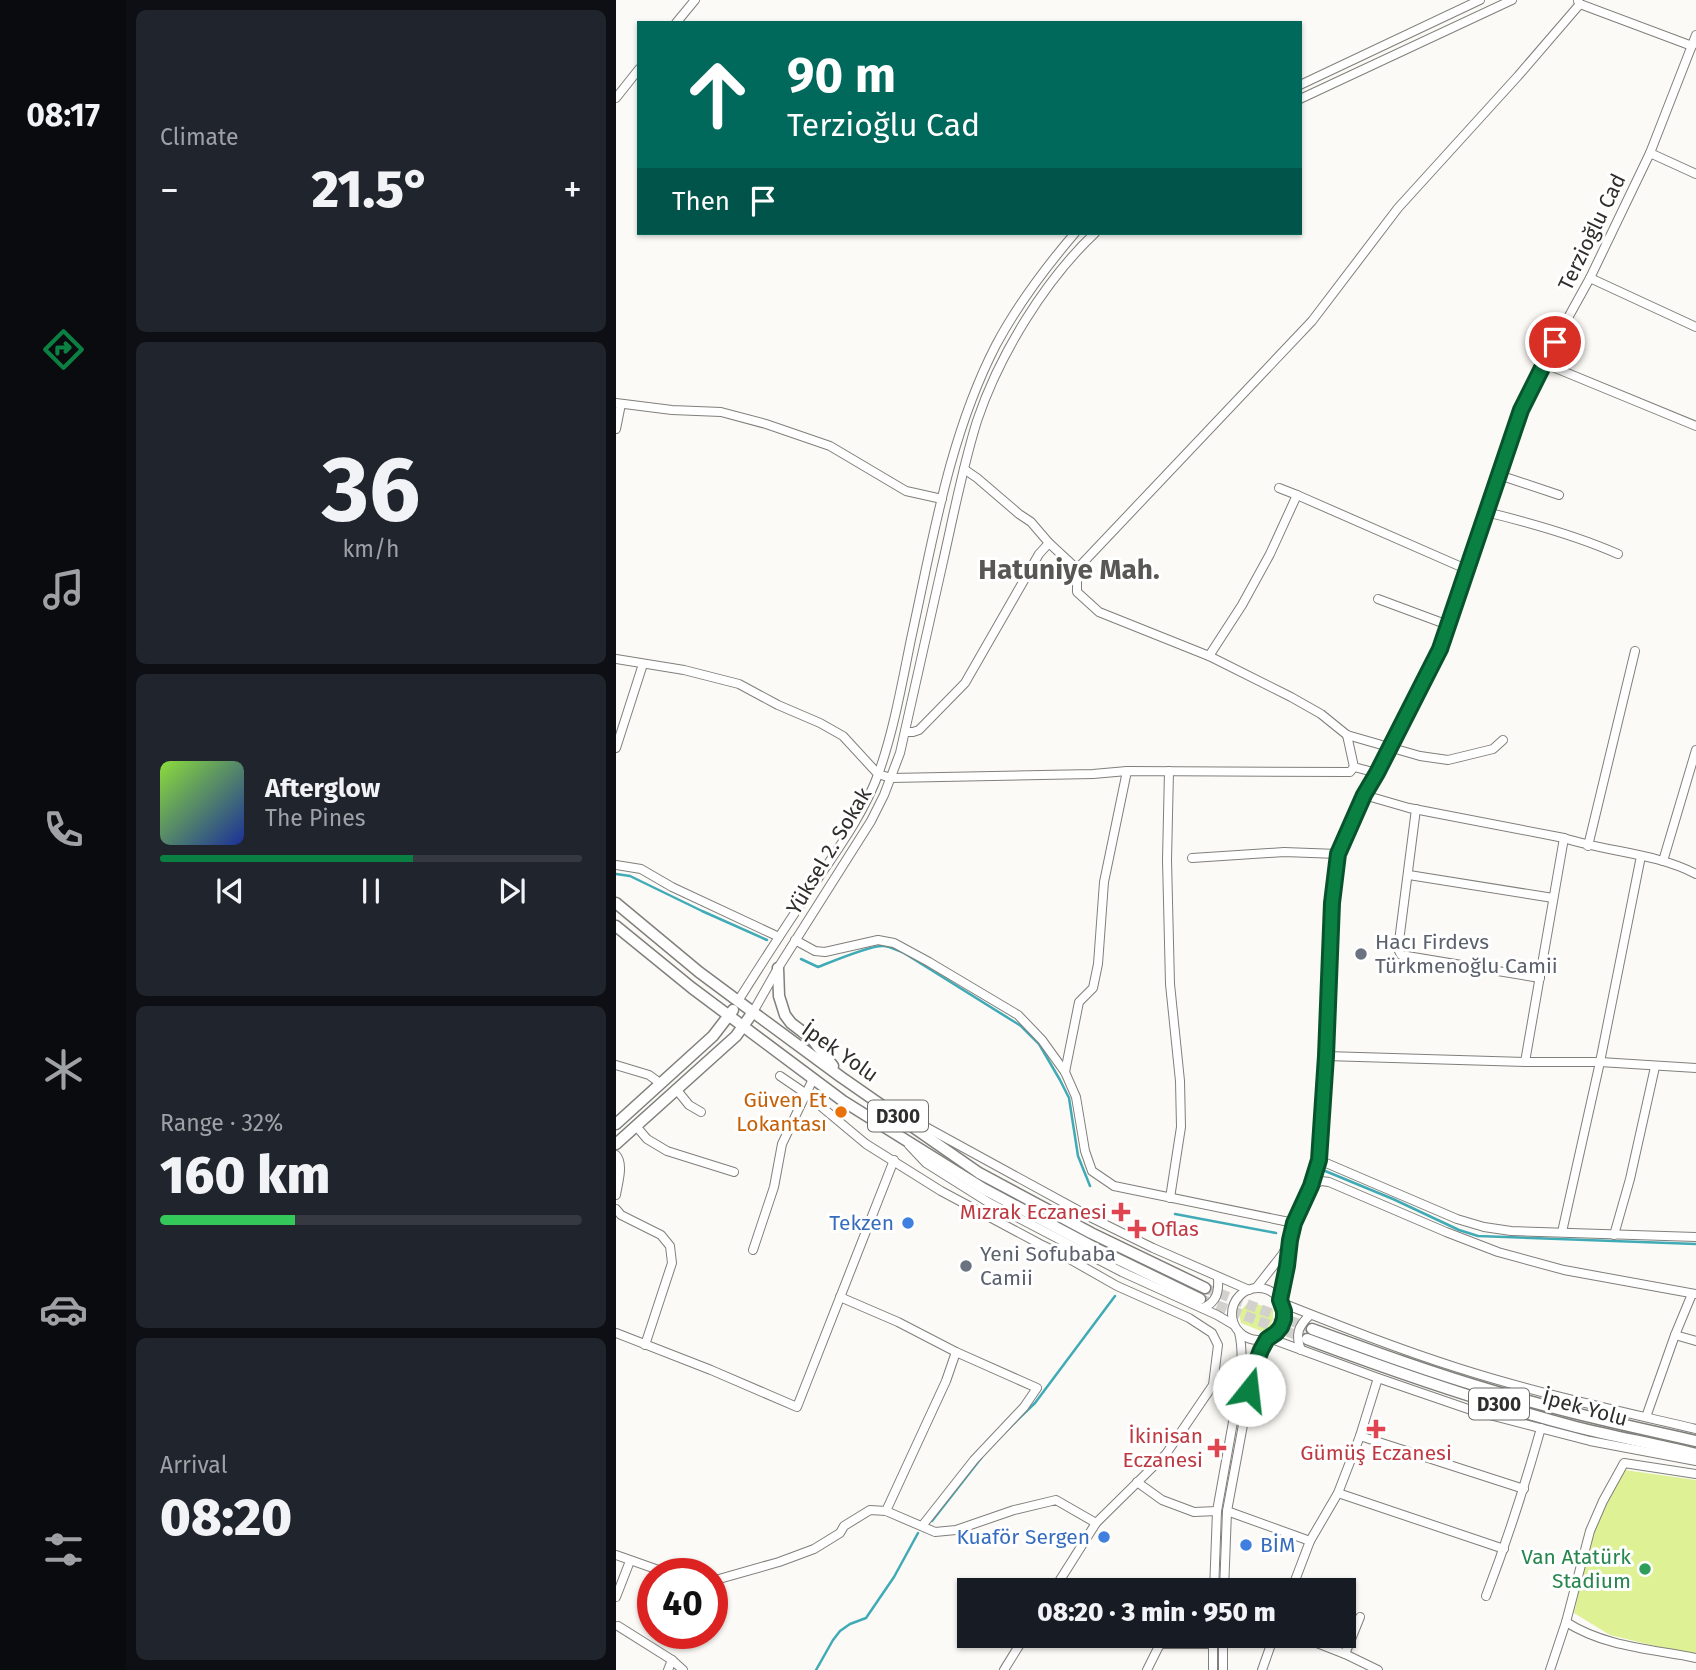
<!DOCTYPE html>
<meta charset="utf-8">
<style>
:root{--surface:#171b24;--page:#20242c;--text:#f1f3f6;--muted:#9ea1a6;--line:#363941;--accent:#0b8043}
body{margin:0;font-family:"Fira Sans",sans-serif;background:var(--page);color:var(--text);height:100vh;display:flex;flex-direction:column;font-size:26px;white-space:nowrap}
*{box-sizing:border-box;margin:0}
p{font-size:23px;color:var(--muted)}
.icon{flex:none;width:38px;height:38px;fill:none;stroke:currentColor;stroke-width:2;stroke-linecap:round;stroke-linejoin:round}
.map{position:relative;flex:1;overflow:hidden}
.side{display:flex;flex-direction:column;gap:10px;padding:10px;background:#0d0f14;width:490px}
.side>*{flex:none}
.banner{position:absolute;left:21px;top:21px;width:665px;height:214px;border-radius:0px;box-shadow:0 2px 5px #0004;background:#00695c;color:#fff;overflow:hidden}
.speed{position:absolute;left:21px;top:1558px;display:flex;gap:14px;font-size:35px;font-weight:700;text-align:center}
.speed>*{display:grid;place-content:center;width:91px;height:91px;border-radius:50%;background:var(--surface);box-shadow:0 2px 5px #0004;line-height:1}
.speed .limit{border:10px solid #d22;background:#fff;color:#111}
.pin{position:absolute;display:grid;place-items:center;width:60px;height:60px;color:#fff;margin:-30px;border:4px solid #fff;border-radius:50%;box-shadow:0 2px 7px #0007}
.me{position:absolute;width:77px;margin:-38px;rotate:16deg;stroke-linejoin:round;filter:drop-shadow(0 0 5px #0008)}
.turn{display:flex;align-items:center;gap:24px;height:147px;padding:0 35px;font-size:32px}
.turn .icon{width:91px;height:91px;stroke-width:2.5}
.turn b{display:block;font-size:49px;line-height:60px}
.then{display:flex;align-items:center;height:66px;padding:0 35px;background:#0003;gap:14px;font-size:26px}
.big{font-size:52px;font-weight:800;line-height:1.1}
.side .tile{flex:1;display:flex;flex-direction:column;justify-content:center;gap:10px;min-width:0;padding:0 24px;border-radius:10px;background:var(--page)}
.side .dial{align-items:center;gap:0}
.dial b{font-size:91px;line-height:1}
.song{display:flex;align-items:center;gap:21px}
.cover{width:84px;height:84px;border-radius:10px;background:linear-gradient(135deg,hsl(90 70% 55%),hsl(230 70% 35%))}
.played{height:7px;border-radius:4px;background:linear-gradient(90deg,var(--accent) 60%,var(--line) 60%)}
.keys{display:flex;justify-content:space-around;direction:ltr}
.heat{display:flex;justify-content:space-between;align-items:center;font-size:38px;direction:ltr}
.charge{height:10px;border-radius:5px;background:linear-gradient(90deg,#34c759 32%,var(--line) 0)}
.trip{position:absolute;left:341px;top:1578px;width:399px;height:70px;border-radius:0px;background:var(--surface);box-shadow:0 2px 5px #0004;font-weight:800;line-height:70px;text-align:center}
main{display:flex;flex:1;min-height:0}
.tabs{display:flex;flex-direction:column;width:126px;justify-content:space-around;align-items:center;background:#090b0e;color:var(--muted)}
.tabs .icon{width:49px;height:49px}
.tabs .active{color:var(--accent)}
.tabs b{font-size:32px;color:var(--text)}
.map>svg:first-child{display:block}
</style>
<main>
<nav class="tabs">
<b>08:17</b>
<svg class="icon active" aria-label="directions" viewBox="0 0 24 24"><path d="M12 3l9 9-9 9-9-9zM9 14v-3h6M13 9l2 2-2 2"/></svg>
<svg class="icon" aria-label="music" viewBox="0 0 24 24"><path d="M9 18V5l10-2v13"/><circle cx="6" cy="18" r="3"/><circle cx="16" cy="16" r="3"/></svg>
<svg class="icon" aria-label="phone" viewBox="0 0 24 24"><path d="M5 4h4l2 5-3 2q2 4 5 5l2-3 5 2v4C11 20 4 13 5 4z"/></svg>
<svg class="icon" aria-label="climate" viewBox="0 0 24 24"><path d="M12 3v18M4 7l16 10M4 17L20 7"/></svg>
<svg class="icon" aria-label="car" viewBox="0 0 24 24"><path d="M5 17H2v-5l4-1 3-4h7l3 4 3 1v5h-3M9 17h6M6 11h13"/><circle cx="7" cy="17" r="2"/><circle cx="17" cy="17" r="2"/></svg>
<svg class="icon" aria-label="filters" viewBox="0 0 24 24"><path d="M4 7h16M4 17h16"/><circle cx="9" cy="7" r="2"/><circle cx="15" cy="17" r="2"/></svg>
</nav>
<section class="side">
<div class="tile"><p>Climate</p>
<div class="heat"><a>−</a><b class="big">21.5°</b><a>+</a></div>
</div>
<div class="tile dial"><b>36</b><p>km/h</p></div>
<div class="tile">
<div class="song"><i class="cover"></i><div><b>Afterglow</b><p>The Pines</p></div></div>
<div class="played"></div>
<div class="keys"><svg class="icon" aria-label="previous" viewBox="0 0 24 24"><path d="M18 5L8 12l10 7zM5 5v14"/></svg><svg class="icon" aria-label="pause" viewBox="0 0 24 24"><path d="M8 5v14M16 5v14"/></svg><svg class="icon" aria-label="next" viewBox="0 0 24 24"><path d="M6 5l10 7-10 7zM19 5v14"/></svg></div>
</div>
<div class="tile"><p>Range · 32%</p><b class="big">160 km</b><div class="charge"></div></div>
<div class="tile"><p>Arrival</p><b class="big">08:20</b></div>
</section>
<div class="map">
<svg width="1080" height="1670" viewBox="0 0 1080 1670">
<rect width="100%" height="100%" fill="#fbfaf6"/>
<g fill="#def195">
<path d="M634 1302 657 1309V1319L653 1329 645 1331 625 1323C622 1313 626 1307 634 1302Z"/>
<path d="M1009 1470 1080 1480V1656L994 1635 958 1613 967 1573 966 1566 977 1529Z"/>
</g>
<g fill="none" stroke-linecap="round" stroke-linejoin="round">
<g stroke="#40abb6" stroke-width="2.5">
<path d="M0 874 14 876 86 911 151 940"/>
<path d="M185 959 202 967C215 962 255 945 267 946 274 946 282 951 288 953L405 1026 423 1044 444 1080 453 1098 462 1156 474 1186"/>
<path d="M702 1168 777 1199 843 1230 862 1236 1080 1244"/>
<path d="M559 1214 660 1233"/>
<path d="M389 1432 419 1403 499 1296"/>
<path d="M316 1521 366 1457"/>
<path d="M200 1670 217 1640 224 1631 234 1624 250 1618 278 1577 302 1533"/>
</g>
<g stroke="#d2d1ce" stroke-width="10" stroke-dasharray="10 5" stroke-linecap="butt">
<path d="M589 1288 696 1329"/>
<path d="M587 1300 691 1339"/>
</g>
<g stroke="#807f7b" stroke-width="10">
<g id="minor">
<path d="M962 1 964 4 1076 46"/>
<path d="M60 23 79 0"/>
<path d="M684 85 864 0"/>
<path d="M0 98 23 69"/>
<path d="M684 99 896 0"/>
<path d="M1034 153 1080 174"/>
<path d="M974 278 1080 327"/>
<path d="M927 363 1080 426"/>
<path d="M0 403 56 410 105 412 150 424 214 446 290 491 326 499"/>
<path d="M0 429 5 404"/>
<path d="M348 469 361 478 403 514 415 522 433 543 461 569V592L483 612 593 656 675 697 705 714 731 735 804 756 832 760 877 749 887 740"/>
<path d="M883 475 943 495"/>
<path d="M663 488 681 495"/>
<path d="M870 512C915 523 959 535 1002 554"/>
<path d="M461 569 696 321 782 208 902 76 964 4"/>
<path d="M762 599 832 625"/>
<path d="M593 656 626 605 654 554 681 495 850 569"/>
<path d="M0 659 68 670 123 684 162 705 204 723 227 736 262 774 275 778 477 774 511 771 734 772 738 767"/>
<path d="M289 732H297L303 730 349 683 423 554 433 543"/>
<path d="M731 735 738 767 761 773"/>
<path d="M0 748 27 664"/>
<path d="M553 771 551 860 554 984 564 1081 565 1127 554 1198"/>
<path d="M748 795 793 808 948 838C991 852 1040 853 1080 874"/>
<path d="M800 809 782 949 785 955 924 978"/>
<path d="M972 846 1019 651"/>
<path d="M576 858 668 852 722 854"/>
<path d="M1047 861 1080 750"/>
<path d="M0 865 25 869 56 887 163 937"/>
<path d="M793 875 937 898"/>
<path d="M179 940 199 951 209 952 262 940 278 943 313 962 402 1015 426 1040 449 1072 460 1097 469 1151 476 1171 498 1186 678 1223"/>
<path d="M122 1001C146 963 171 924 197 886 221 850 248 814 263 772 278 729 286 683 295 639 317 539 333 436 380 345 402 304 429 268 459 233"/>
<path d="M137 1012 162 968 255 821 268 795 284 753C298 691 312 629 326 566 337 518 346 469 361 421 383 355 429 280 479 233"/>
<path d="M710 1056 909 1062H984L1080 1068"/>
<path d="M909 1062 948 838"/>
<path d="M0 1065 33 1075 44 1083"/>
<path d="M449 1072 463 1002 477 988 482 964 488 882 511 771"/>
<path d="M164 1076 189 1093 250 1144 325 1191 424 1244 443 1253"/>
<path d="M60 1089 73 1105 85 1112"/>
<path d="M286 1114 478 1219 537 1248 633 1290"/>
<path d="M20 1126 31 1139 51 1151 118 1172"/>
<path d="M293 1145 310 1163 372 1202 506 1272 601 1315 618 1325"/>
<path d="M0 1155C8 1164 2 1182 0 1195"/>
<path d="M703 1160 841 1219 868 1227 895 1231 1080 1237"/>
<path d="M695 1186 705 1181 713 1182 830 1232 882 1252 948 1270 1080 1294"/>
<path d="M0 1209 5 1215 45 1235 54 1246 56 1263 29 1345"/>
<path d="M946 1232 984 1062 1025 856"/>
<path d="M998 1235 1014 1179 1039 1067"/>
<path d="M137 1250 158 1187 166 1144 197 1079"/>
<path d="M640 1288 666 1255 673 1242"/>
<circle cx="642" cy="1314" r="26"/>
<path d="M224 1297 282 1322 340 1352 421 1388 408 1407 358 1460 306 1526"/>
<path d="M664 1300 678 1223 695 1186 703 1160 710 1056 716 903 722 854 748 795 761 773 824 649 905 410 927 363 974 278 1034 153 1080 35"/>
<path d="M666 1303C724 1326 782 1349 842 1368 920 1393 1000 1410 1080 1429"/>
<path d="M587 1308C601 1302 603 1292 602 1277"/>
<path d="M0 1333 95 1370 181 1407 278 1160"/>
<path d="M1059 1335 1080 1341"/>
<path d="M653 1338 762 1378 858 1411 974 1441 1080 1461"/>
<path d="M685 1350C679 1335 682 1326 694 1315"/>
<path d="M1030 1417 1059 1335 1076 1294"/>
<path d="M744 1436 908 1489"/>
<path d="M521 1482 546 1500 578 1512 601 1511"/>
<path d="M722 1493 888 1549"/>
<path d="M270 1511 330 1381 340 1352"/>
<path d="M611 1511 694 1541"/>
<path d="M0 1555 51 1573"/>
<path d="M96 1581 163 1562 198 1549 224 1533 228 1526 254 1510 270 1511 319 1532 340 1530 398 1510 440 1500 480 1523"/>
<path d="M437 1591 480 1523 550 1454 597 1385 602 1345 596 1333 573 1318 501 1286 443 1253 449 1243"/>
<path d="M598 1591 601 1511 624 1383C626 1366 627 1349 623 1332"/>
<path d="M608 1591 611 1511 637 1371 651 1339"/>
<path d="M675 1591 694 1541 722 1493 744 1436 762 1378"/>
<path d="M870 1596C891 1541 909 1485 925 1428"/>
<path d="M0 1597 14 1561"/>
<path d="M950 1622C989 1647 1036 1649 1080 1658"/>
<path d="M2 1626 56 1660 67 1670"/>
<path d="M683 1636 729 1654 762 1670"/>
<path d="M729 1654 744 1617"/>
<path d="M52 1670 56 1660"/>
<path d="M388 1670 409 1636"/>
<path d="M531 1670 544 1644H597"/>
<path d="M597 1670V1636"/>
<path d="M607 1670V1636"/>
<path d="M646 1670 658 1636"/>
<path d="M934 1670 950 1622 974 1531 987 1501 1008 1463 1080 1474"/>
</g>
</g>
<g stroke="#807f7b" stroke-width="13">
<g id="highway">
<path d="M0 903 83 972 122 1001 225 1077 363 1173 475 1233 589 1288"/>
<path d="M0 926 76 988 227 1101 368 1189 479 1248 584 1299"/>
<path d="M162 968 163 996 169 1015 175 1023 196 1039 217 1066"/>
<path d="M0 1124 97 1036 117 1010"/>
<path d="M0 1144 120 1036 137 1012"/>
<path d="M696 1329C756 1351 816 1373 878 1391 944 1411 1012 1426 1080 1441"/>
<path d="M691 1339C779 1372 869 1403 960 1427 1000 1437 1040 1444 1080 1454"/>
</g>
</g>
<use href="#minor" stroke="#fff" stroke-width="8"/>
<use href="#highway" stroke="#fff" stroke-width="10"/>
</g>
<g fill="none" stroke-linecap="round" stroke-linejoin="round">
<g stroke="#07532c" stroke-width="18">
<path id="route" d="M633 1390 637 1371 645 1350 651 1339 660 1333 665 1327 668 1319V1311L664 1300 671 1266 674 1240 678 1223 695 1186 703 1160 710 1056 716 903 722 854 748 795 761 773 824 649 905 410 939 342"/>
</g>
<use href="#route" stroke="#0b8043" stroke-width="12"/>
</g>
<g fill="#6b7280" stroke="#fff" stroke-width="2.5">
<circle cx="745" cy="954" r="7"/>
<circle cx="350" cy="1266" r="7"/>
</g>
<circle fill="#e8710a" stroke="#fff" stroke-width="2.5" cx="225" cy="1112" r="7"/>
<g fill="#e0444e" stroke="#fff" stroke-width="2.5">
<path d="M501.5 1201.5h7v7h7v7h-7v7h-7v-7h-7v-7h7z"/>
<path d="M517.5 1218.5h7v7h7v7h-7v7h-7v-7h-7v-7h7z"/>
<path d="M756.5 1418.5h7v7h7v7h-7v7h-7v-7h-7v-7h7z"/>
<path d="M597.5 1437.5h7v7h7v7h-7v7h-7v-7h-7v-7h7z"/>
</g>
<g fill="#3f7fe0" stroke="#fff" stroke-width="2.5">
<circle cx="292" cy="1223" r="7"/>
<circle cx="488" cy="1537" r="7"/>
<circle cx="630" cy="1545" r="7"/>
</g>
<circle fill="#2e9e5b" stroke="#fff" stroke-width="2.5" cx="1029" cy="1569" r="7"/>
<g text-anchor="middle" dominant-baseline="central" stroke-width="6" stroke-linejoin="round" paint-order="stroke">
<g fill="#fff" stroke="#6d6d6b" stroke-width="2">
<rect x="252" y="1100.5" width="60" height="31" rx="5"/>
<rect x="853" y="1388.5" width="60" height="31" rx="5"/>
</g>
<g font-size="19" font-weight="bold" fill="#2f2e2c">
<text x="282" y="1116">D300</text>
<text x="883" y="1404">D300</text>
</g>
<g font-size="21" fill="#2f2e2c" stroke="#fff">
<text transform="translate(976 232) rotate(-64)">Terzioğlu Cad</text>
<text transform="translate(213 851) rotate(-59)">Yüksel 2. Sokak</text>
<text transform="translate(224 1052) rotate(35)">İpek Yolu</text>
<text transform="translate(969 1408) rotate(15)">İpek Yolu</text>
</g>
<g font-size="21" fill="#5b616d" stroke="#fff" text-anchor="start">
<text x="759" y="942">Hacı Firdevs<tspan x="759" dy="24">Türkmenoğlu Camii</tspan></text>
<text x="364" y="1254">Yeni Sofubaba<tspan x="364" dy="24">Camii</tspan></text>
</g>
<g font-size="21" fill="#c56008" stroke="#fff" text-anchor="end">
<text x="211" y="1100">Güven Et<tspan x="211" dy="24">Lokantası</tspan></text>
</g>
<g font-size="21" fill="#be3a42" stroke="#fff" text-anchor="end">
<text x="491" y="1212">Mızrak Eczanesi</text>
<text x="535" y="1229" text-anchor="start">Oflas</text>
<text x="587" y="1436">İkinisan<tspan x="587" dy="24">Eczanesi</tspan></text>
<text x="760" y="1453" text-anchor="middle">Gümüş Eczanesi</text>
</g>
<g font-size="21" fill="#366cbe" stroke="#fff" text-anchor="end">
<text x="278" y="1223">Tekzen</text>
<text x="474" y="1537">Kuaför Sergen</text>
<text x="644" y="1545" text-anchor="start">BİM</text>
</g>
<g font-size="21" fill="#27864d" stroke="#fff" text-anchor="end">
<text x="1015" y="1557">Van Atatürk<tspan x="1015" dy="24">Stadium</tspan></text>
</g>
<g font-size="28" font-weight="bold" fill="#585753" stroke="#fff">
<text x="453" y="569">Hatuniye Mah.</text>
</g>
</g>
</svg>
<div class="speed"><div class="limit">40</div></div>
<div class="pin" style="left:939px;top:342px;background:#d93025"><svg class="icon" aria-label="arrive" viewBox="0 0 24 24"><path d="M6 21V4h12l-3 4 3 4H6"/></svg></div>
<svg class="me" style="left:633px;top:1390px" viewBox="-20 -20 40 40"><circle r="19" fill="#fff"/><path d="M0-13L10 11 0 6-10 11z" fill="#0b8043"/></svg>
<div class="trip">08:20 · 3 min · 950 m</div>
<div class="banner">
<div class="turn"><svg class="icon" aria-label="ahead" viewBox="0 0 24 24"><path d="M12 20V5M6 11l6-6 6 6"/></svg><div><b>90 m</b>Terzioğlu Cad</div></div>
<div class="then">Then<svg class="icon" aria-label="arrive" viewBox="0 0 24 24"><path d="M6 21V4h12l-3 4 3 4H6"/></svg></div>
</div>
</div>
</main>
